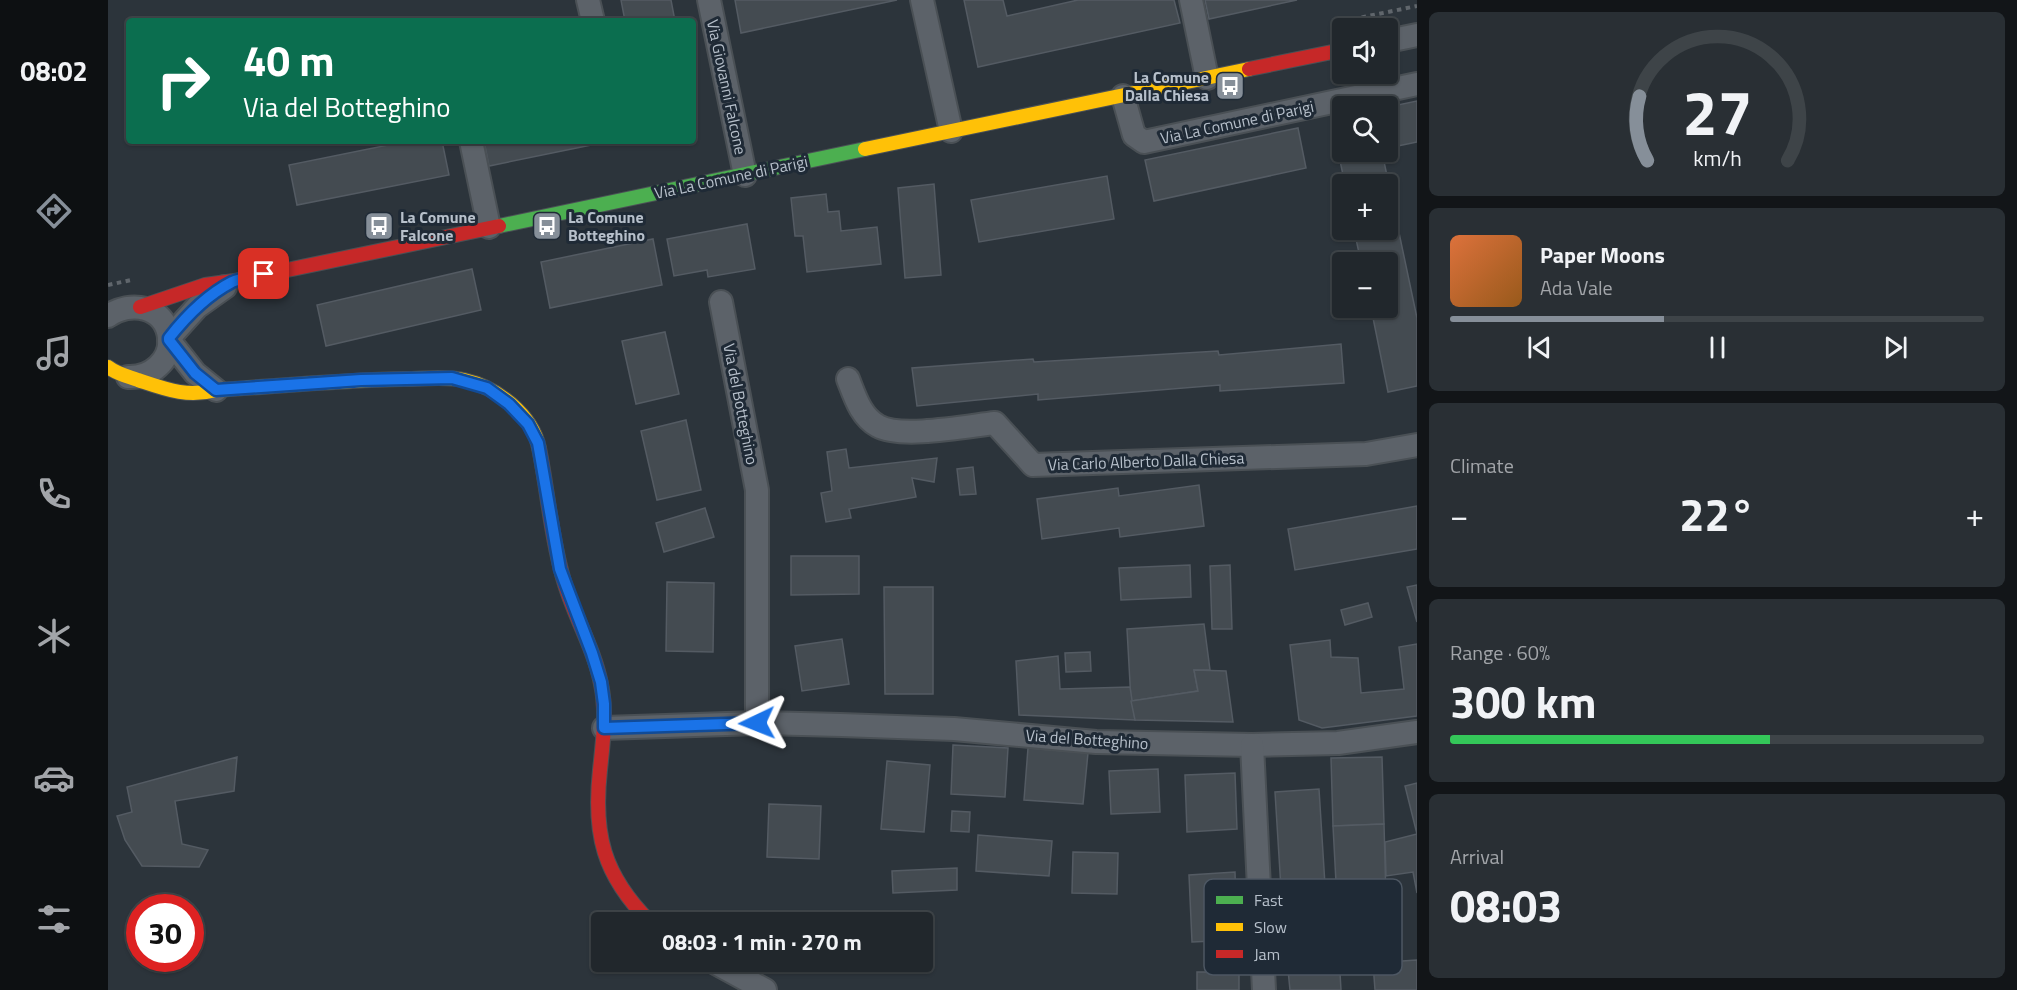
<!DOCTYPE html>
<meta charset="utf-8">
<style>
:root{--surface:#21272c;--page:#292f34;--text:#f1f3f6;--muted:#a2a5a9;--line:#3e4448;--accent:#868f99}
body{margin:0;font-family:"Titillium Web",sans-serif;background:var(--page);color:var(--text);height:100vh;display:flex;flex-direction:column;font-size:22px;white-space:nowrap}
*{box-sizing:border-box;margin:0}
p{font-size:20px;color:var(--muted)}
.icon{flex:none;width:33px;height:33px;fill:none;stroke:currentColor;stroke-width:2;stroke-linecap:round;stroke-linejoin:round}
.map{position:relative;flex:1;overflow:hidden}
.details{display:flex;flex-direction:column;gap:12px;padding:12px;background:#121518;width:600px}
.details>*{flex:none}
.banner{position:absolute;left:18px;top:18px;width:570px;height:126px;border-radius:6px;box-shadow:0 2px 4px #0004,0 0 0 2px var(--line);background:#0b6e4f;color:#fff;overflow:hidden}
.fabs{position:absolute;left:1224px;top:18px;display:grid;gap:12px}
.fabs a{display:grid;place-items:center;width:66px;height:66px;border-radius:6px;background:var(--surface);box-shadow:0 2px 4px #0004,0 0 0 2px var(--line);font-size:30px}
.speed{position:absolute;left:18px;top:894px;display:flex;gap:12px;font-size:30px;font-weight:700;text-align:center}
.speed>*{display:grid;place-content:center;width:78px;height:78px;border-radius:50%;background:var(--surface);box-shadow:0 2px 4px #0004,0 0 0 2px var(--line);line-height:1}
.speed .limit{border:9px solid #d22;background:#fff;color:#111}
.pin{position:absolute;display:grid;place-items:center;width:51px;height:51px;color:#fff;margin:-26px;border-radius:12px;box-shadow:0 3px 9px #0006}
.me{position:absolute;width:66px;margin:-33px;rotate:268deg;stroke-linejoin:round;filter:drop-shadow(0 0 4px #0008)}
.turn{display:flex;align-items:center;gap:21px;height:126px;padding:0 18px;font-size:27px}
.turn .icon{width:78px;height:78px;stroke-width:2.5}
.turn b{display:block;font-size:42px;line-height:51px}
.big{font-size:45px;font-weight:700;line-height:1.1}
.details .tile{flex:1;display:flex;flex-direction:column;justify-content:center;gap:9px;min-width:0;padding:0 21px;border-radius:9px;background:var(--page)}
.details .dial{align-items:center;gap:0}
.dial svg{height:156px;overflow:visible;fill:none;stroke:var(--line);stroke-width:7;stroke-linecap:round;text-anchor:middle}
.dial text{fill:var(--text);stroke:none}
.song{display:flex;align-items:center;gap:18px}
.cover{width:72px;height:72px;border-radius:9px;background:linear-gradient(135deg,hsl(20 70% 55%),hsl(30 70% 35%))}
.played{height:6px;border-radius:3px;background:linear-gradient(90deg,var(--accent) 40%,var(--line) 40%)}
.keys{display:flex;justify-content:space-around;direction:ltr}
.heat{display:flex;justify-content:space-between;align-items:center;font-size:33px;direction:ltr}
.charge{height:9px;border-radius:4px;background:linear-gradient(90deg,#34c759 60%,var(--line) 0)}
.trip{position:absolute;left:483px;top:912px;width:342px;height:60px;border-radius:6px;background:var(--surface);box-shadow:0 2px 4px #0004,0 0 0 2px var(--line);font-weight:700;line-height:60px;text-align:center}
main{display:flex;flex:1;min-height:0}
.dock{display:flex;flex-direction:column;width:108px;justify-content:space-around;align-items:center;background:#0d1012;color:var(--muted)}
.dock .icon{width:42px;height:42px}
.dock .selected{color:var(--accent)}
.dock b{font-size:27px;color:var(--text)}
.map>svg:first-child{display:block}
</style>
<main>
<nav class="dock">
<b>08:02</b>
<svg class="icon selected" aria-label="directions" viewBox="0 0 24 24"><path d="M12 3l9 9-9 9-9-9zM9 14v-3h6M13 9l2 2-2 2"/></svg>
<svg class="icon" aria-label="music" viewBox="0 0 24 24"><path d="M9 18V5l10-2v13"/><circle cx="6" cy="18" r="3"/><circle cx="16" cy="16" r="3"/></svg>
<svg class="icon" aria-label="phone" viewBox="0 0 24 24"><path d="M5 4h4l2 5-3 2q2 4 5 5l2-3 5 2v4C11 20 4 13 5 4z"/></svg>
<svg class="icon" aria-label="climate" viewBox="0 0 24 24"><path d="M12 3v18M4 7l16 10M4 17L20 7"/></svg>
<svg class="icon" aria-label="car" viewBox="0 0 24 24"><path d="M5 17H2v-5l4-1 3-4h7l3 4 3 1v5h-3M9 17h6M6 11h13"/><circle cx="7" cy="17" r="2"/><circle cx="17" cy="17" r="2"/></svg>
<svg class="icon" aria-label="filters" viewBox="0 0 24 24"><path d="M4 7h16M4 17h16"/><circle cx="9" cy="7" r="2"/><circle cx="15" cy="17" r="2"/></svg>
</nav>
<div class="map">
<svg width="1309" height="990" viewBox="0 0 1309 990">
<rect width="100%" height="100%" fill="#2c343b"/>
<g fill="#444b51" stroke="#545b63" stroke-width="1.5">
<path d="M513 0H563L567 21H517Z"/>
<path d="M627 0H789L633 33Z"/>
<path d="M856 0H895L899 16 970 0H1066L1072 23 870 67Z"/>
<path d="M1097 0H1189L1101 19Z"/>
<path d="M1309 101V142L1280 148V107Z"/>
<path d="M1234 117V152H1274L1309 318V386L1280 392 1263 308H1280V262H1253L1246 230H1280V184H1237L1223 119Z"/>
<path d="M1190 128 1198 168 1046 201 1037 160Z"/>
<path d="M300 141H334L341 175 189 205 181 165Z"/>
<path d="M376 141H503L381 166Z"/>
<path d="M999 176 1006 219 871 242 863 200Z"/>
<path d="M826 184 833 275 797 278 790 188Z"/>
<path d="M718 194 720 212 731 211 733 231 769 227 773 264 699 272 695 236H687L683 198Z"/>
<path d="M639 224 647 269 600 277 599 270 566 276 559 239Z"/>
<path d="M545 239 554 285 442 308 433 262Z"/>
<path d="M364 269 373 310 218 346 209 305Z"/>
<path d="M557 332 571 394 528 404 514 341Z"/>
<path d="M1233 344 1236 383 1112 391V385L930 400V394L809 406 804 368 925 359 926 362 1110 351 1111 355Z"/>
<path d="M578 420 593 490 549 500 533 431Z"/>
<path d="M738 449 741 468 829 458 826 482 804 478 808 497 741 509 743 518 718 522 713 493 724 491 719 452Z"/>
<path d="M865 467 868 494 852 495 849 469Z"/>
<path d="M1091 485 1096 526 1012 537 1011 528 934 539 929 499 1010 488 1011 496Z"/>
<path d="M1309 506V549L1187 570 1180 529Z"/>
<path d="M597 508 606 537 556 552 548 523Z"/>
<path d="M683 556H751V594L683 595Z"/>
<path d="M1082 565 1083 597 1013 600 1011 568Z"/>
<path d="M1122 565 1124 629H1104L1102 566Z"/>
<path d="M559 582 606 583 605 652 558 651Z"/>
<path d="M1309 585V622L1299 587Z"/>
<path d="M776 587H825V694H777Z"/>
<path d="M1260 603 1264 617 1237 625 1233 610Z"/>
<path d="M1096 624 1102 670H1086L1090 691 1023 701 1019 629Z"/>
<path d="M734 639 741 684 694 691 687 646Z"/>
<path d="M1222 640 1223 657 1250 658 1253 693 1296 689 1291 647 1309 644V716L1214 728 1191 720 1182 645Z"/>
<path d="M982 652 983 671 958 672 957 653Z"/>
<path d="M950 656 952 689 1022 687 1027 720 911 715 908 661Z"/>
<path d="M1086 670 1118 671 1125 722 1027 720 1023 701 1090 691Z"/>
<path d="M845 745 900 748 897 797 843 794Z"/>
<path d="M920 748 980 753 975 804 916 800Z"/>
<path d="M129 757 126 791 67 801 74 844 100 850 91 867 34 866 17 840 9 816 24 812 19 787Z"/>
<path d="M1274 757 1276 824 1225 826 1223 758Z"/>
<path d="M779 761 822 765 816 832 773 829Z"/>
<path d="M1050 769 1052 812 1003 814 1001 771Z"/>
<path d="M1127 773 1129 829 1079 832 1077 775Z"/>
<path d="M1309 783V893L1305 872 1278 876 1277 842 1309 834 1297 786Z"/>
<path d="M1211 789 1218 901 1174 905 1167 792Z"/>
<path d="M661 804 713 806 711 859 659 857Z"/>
<path d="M844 811 862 812 861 832 843 831Z"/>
<path d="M1276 824 1279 937 1231 939 1225 826Z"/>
<path d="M870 835 944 841 941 876 868 871Z"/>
<path d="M965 852 1010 853 1009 894 964 893Z"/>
<path d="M849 868V890L785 893 784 871Z"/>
<path d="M1127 872 1129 940 1084 942 1081 875Z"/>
<path d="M1231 956 1233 990H1182L1179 960Z"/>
<path d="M1309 960V990H1267L1265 963Z"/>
<rect x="1089" y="972" width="42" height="18"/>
</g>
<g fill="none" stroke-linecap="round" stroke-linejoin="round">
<g stroke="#4a5055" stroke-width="26">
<g id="street">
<path d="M480 0 485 21"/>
<path d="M601 0 637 175"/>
<path d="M814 0 843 131"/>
<path d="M1083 0 1099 78"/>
<path d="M1280 41 1309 35"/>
<path d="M1015 96 1026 135 1036 142 1309 84"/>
<path d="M363 141 381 227"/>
<path d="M613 302 649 490V723"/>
<path d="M0 316C22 300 57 306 61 337 64 361 42 378 20 377"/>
<path d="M61 338 89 307 117 287"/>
<path d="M61 340 87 373 108 390"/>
<path d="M740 379C747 397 753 417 770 426 793 439 860 426 887 423L925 465 1258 454 1309 445"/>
<path d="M496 728 649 723 733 725 846 729 988 742 1144 745 1230 743 1309 732"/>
<path d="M1144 745 1156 990"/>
<path d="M606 962 657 990"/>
</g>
</g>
<g stroke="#4a5055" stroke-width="16">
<path id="fast" d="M391 226 757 149"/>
</g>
<g stroke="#4a5055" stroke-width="16">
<g id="slow">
<path d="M757 149 1141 69"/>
<path d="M0 367C9 374 19 376 30 380 57 389 79 398 108 390 171 386 233 380 296 379 316 379 337 376 356 380 388 387 424 414 431 448"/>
</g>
</g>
<g stroke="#4a5055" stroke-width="16">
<g id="jam">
<path d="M1141 69 1234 50"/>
<path d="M32 307 97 285 126 281 391 226"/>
<path d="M431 448C440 492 443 538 456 581 466 616 486 648 493 684 499 712 495 741 492 770 485 834 495 875 542 922"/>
</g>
</g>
<g stroke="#60666c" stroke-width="4" stroke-dasharray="4.5 4.5" stroke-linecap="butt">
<path d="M1236 21 1309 6"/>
<path d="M0 285 23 280"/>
</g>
<use href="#street" stroke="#5c6269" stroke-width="22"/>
<use href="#fast" stroke="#4caf50" stroke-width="14"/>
<use href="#slow" stroke="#ffc107" stroke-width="14"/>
<use href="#jam" stroke="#c62828" stroke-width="14"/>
</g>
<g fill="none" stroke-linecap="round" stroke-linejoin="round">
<g stroke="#114b97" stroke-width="15">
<path id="route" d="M156 274C146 277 133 278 124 282 99 295 79 315 61 338V340L87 373 108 390 253 380 344 378 379 388 401 404 420 424 430 443 452 569 484 653 493 682 496 704V728L649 723"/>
</g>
<use href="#route" stroke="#1a73e8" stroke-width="10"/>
</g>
<defs>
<g id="bus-square" transform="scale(1.5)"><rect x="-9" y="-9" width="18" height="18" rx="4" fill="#868f99" stroke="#1f2a36"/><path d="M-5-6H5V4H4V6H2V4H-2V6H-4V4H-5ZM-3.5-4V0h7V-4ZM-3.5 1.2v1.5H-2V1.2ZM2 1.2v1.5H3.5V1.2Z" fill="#fff"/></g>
</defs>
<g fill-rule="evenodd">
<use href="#bus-square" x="1122" y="86"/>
<use href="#bus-square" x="271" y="226"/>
<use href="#bus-square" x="439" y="226"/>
</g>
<g text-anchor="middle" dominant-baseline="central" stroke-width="6" stroke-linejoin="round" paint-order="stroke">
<g font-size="16" font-weight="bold" fill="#b7c0cb" stroke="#1f2a36" text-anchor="start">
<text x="1101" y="77" text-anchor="end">La Comune<tspan x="1101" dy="18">Dalla Chiesa</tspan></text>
<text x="292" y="217">La Comune<tspan x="292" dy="18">Falcone</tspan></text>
<text x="460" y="217">La Comune<tspan x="460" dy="18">Botteghino</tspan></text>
</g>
<g font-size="16" fill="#b7c0cb" stroke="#1f2a36">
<text transform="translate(619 87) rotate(78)">Via Giovanni Falcone</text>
<text transform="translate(1129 122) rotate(-12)">Via La Comune di Parigi</text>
<text transform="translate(623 177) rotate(-12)">Via La Comune di Parigi</text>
<text transform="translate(633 404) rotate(79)">Via del Botteghino</text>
<text transform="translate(1038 461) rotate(-2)">Via Carlo Alberto Dalla Chiesa</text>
<text transform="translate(979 739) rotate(4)">Via del Botteghino</text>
</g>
</g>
<rect x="1096" y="879" width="198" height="96" rx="9" fill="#1f2a36" stroke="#4d5763" stroke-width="1.5"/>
<rect x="1108" y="896" width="27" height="8" fill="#4caf50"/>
<rect x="1108" y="923" width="27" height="8" fill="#ffc107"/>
<rect x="1108" y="950" width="27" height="8" fill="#c62828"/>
<g font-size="16" fill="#b7c0cb">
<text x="1146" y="906">Fast</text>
<text x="1146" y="933">Slow</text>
<text x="1146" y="960">Jam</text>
</g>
</svg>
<div class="fabs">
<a><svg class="icon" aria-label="sound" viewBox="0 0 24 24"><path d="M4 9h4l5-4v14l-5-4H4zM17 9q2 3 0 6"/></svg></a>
<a><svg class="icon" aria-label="search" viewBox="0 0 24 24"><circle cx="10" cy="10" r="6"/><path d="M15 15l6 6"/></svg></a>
<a>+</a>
<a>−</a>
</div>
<div class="speed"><div class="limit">30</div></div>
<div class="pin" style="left:156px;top:274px;background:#d93025"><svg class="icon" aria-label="arrive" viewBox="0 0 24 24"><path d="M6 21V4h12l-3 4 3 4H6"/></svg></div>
<svg class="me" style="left:649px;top:723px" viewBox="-20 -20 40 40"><path d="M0-17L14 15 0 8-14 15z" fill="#1a73e8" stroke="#fff" stroke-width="4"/></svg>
<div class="trip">08:03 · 1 min · 270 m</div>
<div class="banner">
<div class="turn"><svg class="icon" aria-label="right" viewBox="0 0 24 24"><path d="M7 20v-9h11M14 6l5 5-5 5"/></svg><div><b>40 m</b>Via del Botteghino</div></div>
</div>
</div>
<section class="details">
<div class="tile dial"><svg viewBox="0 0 100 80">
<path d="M14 69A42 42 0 1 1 86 69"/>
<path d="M14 69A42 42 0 0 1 10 36" stroke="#868f99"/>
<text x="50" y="56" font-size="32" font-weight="700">27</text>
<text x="50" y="72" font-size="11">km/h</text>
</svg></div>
<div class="tile">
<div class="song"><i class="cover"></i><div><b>Paper Moons</b><p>Ada Vale</p></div></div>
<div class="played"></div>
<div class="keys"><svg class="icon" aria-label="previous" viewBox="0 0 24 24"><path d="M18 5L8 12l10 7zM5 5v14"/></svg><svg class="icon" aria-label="pause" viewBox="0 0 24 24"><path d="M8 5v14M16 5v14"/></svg><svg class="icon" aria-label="next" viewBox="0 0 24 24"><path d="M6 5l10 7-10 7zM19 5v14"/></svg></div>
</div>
<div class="tile"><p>Climate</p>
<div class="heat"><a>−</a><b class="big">22°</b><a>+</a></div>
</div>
<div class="tile"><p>Range · 60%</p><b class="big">300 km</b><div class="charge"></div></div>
<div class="tile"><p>Arrival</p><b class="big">08:03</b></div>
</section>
</main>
